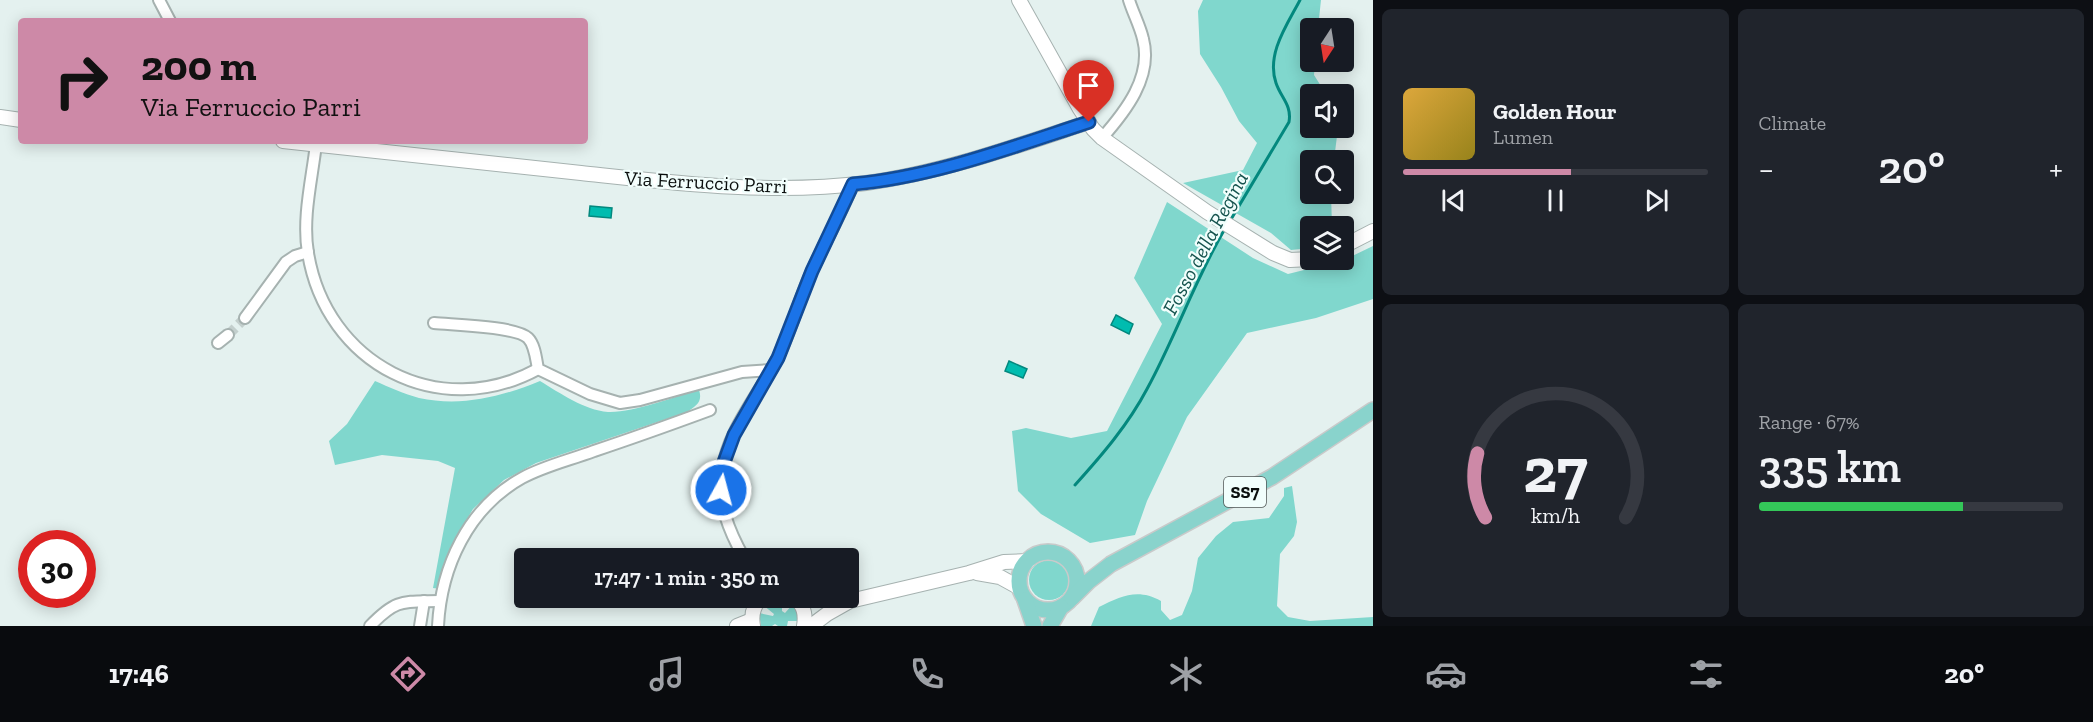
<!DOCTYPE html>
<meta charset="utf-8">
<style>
:root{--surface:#171b24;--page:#20242c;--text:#f1f3f6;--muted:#9ea1a6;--line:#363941;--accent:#cd89a7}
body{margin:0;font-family:"Zilla Slab",serif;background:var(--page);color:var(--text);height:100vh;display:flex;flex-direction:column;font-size:22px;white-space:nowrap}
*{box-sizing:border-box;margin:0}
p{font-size:20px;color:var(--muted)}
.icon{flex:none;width:33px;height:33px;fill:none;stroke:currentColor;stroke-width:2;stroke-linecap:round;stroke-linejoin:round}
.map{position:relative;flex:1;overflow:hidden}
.drawer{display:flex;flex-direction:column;gap:9px;padding:9px;background:#0d0f14;width:720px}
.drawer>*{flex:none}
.guide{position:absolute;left:18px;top:18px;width:570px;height:126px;border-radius:6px;box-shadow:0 3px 15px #0003;background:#cd89a7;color:#111;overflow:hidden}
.needle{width:39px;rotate:192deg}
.tools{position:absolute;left:1300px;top:18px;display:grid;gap:12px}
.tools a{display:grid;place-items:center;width:54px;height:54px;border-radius:6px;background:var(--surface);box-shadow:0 3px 15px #0003;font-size:30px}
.speed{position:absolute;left:18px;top:530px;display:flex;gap:12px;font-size:30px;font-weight:700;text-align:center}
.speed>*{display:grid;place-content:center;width:78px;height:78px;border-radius:50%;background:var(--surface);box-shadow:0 3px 15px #0003;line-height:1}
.speed .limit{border:9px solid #d22;background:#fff;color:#111}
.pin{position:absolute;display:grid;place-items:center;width:51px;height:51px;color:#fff;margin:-62px -26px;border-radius:50% 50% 50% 0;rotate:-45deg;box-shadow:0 0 6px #0007}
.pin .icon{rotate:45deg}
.me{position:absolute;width:66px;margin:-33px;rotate:7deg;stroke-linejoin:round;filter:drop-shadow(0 0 4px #0008)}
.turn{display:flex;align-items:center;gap:21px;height:126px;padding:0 24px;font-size:27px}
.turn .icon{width:78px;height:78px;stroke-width:2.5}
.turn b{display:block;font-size:42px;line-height:51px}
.big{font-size:45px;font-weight:600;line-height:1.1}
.drawer .card{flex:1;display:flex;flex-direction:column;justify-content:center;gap:9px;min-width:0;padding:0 21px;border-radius:9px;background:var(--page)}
.drawer .dial{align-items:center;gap:0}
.dial svg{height:156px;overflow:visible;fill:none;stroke:var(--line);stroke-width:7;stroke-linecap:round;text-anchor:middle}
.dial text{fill:var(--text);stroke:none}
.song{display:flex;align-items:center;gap:18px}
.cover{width:72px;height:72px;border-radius:9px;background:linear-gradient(135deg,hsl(40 70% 55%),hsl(50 70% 35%))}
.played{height:6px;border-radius:3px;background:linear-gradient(90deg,var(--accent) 55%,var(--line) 55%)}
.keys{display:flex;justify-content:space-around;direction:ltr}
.heat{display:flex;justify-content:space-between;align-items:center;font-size:33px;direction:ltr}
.charge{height:9px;border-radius:4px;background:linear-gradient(90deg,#34c759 67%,var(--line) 0)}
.drawer .tiles{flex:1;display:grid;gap:9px;grid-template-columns:repeat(2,1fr)}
.trip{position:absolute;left:514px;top:548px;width:345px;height:60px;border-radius:6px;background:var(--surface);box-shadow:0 3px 15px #0003;font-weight:600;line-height:60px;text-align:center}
.dock{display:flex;height:96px;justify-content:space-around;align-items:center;background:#090b0e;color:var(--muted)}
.dock .icon{width:42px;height:42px}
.dock .on{color:var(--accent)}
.dock b{font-size:27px;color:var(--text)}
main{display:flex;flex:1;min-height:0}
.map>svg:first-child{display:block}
</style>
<main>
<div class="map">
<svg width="1373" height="626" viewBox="0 0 1373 626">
<rect width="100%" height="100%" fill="#e4f1ef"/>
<g fill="#80d7cd">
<path d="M1203 0H1321L1318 28H1311V62H1315L1314 75 1326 94H1311V128H1338L1334 160H1311V194H1331L1332 226H1311V248L1291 250 1271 233 1183 183 1243 170 1257 143 1239 121 1221 87 1200 54 1198 11Z"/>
<path d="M1167 202 1253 258 1288 274 1344 260 1373 246V299L1316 318 1247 333 1187 417 1147 501 1135 535 1090 543 1041 514 1018 491 1012 431 1026 428 1071 438 1107 431 1162 324 1134 278Z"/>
<path d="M375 381C389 387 404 394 419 398 461 407 501 397 540 381 560 393 584 410 608 412 633 413 673 397 699 390 703 402 696 406 687 412L536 463 504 480 473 509 457 536 444 566 440 589 433 588 455 468 438 461 382 455 335 465 329 441 347 424Z"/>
<path d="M1292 486 1297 522 1294 536 1280 554 1277 606 1288 617 1310 621 1373 617V626H1091L1099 607C1121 596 1138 588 1161 601V610L1170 620 1182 615 1192 591 1198 558 1216 536 1233 522 1269 518 1284 496V488Z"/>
<circle cx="1049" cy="580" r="20"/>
<path d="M778 598H782V611L785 613 793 604 798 612V621H788L787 626H778L775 624 772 626H761L759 613 773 616 774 614 763 605 772 599Z"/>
</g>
<g fill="#00bcaf" stroke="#03887e" stroke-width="1.5">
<path d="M590 206 612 208 611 218 589 216Z"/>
<path d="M1116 315 1133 324 1129 334 1111 325Z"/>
<path d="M1009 361 1027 369 1023 378 1005 371Z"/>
</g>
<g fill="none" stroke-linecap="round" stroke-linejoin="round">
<g stroke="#03887e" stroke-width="3">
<path d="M1230 221 1289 122C1292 105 1281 98 1276 83 1266 54 1287 25 1300 0"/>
<path d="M1075 485C1102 455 1128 425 1147 389 1176 336 1195 279 1226 227"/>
</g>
<path stroke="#c3cfcd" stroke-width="10" stroke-dasharray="10 5" stroke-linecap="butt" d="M228 335 245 318"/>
<g stroke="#a6b2b0" stroke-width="14">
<g id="street">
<path d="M159 0 170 21"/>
<path d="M1102 138C1125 112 1153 77 1143 39 1140 26 1133 13 1129 0"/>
<path d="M316 144C312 179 302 218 308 253 326 364 439 423 538 369"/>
<path d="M245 318 286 262 295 256 308 252"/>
<path d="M434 323C453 325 516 326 528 338 535 345 536 359 538 369L590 394 620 403 640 400 742 372 771 370"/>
<path d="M218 343 228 335"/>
<path d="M744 558C729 531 717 503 722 471 728 430 758 396 776 361 790 335 797 306 808 280 822 247 840 217 853 184"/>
<path d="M370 626C397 598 403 602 440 601"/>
<path d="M420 626 424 601"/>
<path d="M438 626C441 567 468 508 522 478 544 466 570 460 594 451 633 438 672 424 710 410"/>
</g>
</g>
<g stroke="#a6b2b0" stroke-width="16">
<g id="secondary">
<path d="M1019 0 1080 109 1093 129 1102 138 1207 212 1273 253 1290 260 1311 259"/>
<path d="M0 117 21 120"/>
<path d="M283 141C382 151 481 162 581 173 675 183 770 195 866 183 941 173 1016 146 1089 122"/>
<path d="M1344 246 1373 231"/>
<path d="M977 573 1000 577 1020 588"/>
<path d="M794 597C804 605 806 614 804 626"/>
<path d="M810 597 848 601"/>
<path d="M737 626 752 620"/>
<path d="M753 626C751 615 753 605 762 597"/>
<path d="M811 626 827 614 850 601 969 573 1004 562 1028 561"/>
</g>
</g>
<g stroke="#c9caca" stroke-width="18">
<g id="primary">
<circle cx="1048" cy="581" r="29"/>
<path d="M1072 598 1089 581 1111 564 1272 477 1373 410"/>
<path d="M1025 600 1034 626"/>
<path d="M1050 626 1061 607"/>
</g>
</g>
<use href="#street" stroke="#fff" stroke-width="10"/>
<use href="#secondary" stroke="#fff" stroke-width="14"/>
<use href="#primary" stroke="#89d3cc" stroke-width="15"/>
</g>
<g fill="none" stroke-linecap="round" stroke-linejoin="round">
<g stroke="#114b97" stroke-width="15">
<path id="route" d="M721 490 723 465 734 435 778 358 812 271 853 184C933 177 1012 147 1089 122"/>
</g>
<use href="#route" stroke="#1a73e8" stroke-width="10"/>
</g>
<g text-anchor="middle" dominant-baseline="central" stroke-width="4.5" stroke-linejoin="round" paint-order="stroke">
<rect fill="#f1fefc" stroke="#4f5655" stroke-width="1.5" x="1224" y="477" width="42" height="30" rx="4.5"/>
<g font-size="18" font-weight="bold" fill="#0a0e0d">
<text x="1245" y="492">SS7</text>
</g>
<g font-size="20" fill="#0a0e0d" stroke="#f1fefc">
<text transform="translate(706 182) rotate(3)">Via Ferruccio Parri</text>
</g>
<g font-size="21" font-style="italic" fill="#15534e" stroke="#f1fefc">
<text transform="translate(1205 243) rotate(-62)">Fosso della Regina</text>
</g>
</g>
</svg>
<div class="tools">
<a><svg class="needle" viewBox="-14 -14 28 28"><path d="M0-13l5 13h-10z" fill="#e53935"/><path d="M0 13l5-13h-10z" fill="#9ea1a6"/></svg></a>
<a><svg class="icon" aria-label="sound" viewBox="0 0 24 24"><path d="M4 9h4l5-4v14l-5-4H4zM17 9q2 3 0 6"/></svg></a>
<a><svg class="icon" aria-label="search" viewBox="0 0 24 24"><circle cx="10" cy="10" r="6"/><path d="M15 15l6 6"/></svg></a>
<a><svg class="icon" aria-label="layers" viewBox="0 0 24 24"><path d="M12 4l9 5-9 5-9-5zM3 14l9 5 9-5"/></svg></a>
</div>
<div class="speed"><div class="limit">30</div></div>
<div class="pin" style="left:1089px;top:122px;background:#d93025"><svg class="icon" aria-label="arrive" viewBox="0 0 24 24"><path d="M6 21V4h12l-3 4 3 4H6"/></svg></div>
<svg class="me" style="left:721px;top:490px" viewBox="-20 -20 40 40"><circle r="17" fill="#1a73e8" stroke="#fff" stroke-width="3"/><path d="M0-11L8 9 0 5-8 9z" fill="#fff"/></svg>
<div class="trip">17:47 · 1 min · 350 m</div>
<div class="guide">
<div class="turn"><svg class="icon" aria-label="right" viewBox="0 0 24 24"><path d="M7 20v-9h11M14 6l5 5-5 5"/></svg><div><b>200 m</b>Via Ferruccio Parri</div></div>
</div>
</div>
<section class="drawer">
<div class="tiles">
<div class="card">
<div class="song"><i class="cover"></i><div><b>Golden Hour</b><p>Lumen</p></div></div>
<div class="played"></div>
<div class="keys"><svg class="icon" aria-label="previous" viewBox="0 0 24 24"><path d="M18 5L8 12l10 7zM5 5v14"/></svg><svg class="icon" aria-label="pause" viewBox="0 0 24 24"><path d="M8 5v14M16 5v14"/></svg><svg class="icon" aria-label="next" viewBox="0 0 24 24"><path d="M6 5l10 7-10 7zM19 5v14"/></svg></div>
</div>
<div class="card"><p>Climate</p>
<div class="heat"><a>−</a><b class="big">20°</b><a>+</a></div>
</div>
<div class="card dial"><svg viewBox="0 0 100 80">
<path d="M14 69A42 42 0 1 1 86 69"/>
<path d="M14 69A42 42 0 0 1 10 36" stroke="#cd89a7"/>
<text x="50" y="56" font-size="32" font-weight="700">27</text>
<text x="50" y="72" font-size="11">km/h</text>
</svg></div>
<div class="card"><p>Range · 67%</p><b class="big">335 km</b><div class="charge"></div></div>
</div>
</section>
</main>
<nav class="dock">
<b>17:46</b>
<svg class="icon on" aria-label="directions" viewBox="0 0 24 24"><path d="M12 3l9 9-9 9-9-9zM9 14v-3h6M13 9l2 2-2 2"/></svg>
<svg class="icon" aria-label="music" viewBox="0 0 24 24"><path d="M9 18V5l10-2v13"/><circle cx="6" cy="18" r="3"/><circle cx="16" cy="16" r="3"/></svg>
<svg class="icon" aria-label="phone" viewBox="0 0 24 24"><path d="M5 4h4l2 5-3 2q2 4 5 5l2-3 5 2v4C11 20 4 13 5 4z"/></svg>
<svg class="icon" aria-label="climate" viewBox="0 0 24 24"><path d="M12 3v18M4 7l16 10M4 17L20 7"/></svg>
<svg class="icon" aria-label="car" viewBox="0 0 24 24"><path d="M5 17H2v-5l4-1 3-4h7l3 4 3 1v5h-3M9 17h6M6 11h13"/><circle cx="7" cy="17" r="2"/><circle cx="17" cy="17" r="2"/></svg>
<svg class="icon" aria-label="filters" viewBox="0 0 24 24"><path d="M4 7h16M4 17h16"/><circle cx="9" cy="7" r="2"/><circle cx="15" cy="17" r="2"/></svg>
<b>20°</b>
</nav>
